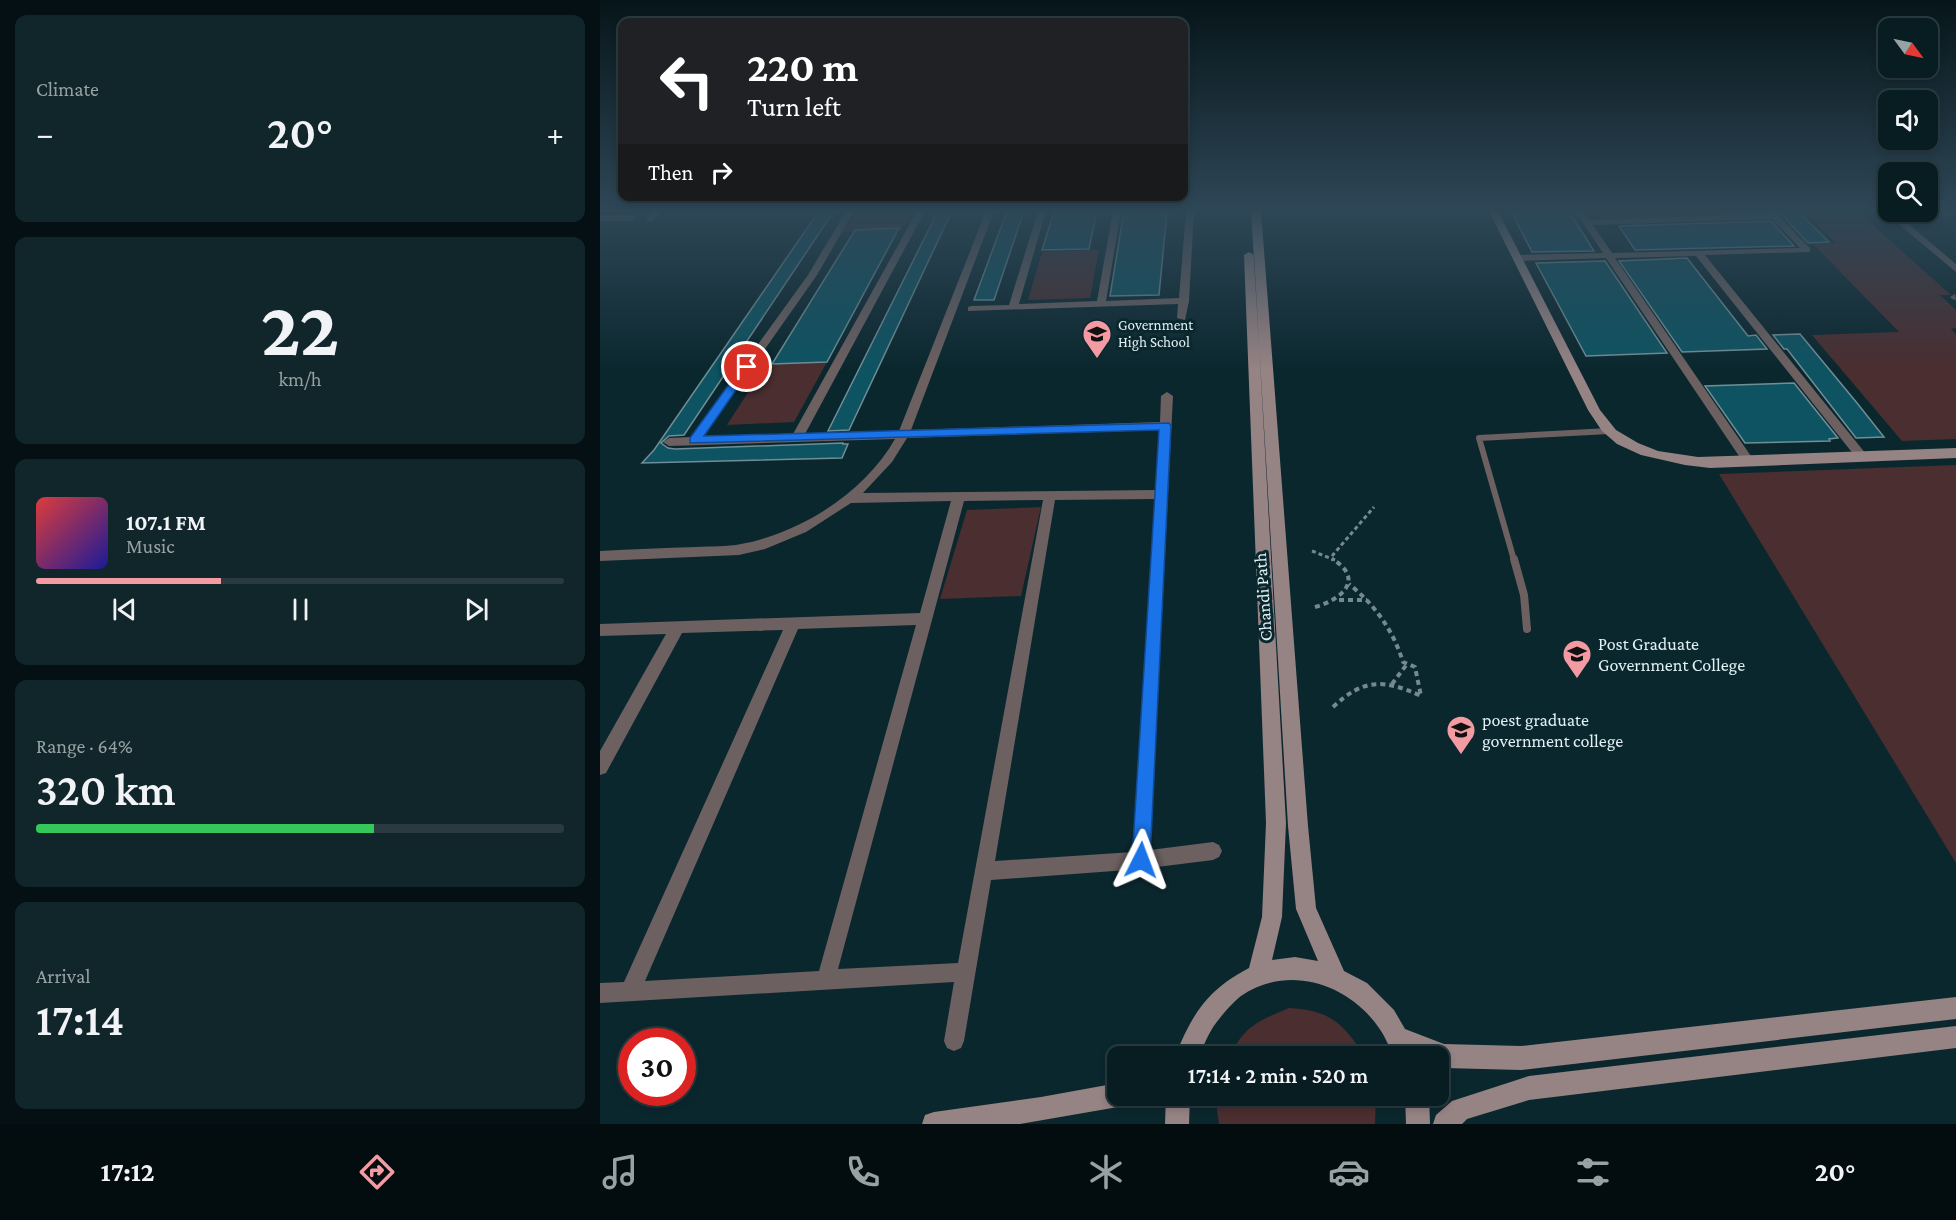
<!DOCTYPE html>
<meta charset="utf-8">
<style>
:root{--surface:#081d22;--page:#11262a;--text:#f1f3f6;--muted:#98a2a5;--line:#293b40;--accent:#f49aa3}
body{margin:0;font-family:"Crimson Pro",serif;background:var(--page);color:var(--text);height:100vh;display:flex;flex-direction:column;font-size:22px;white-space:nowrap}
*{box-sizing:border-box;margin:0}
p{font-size:20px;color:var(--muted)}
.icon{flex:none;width:33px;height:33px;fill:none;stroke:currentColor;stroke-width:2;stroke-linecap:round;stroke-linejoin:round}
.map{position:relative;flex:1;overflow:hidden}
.side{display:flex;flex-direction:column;gap:15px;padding:15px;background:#041013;width:600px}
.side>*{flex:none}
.top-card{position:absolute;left:18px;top:18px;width:570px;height:183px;border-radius:12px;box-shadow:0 3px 9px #0003,0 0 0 2px var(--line);background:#202124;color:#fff;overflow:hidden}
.needle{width:39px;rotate:123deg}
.controls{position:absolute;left:1278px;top:18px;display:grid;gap:12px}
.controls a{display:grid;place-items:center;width:60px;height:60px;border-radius:12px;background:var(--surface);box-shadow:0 3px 9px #0003,0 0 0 2px var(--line);font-size:30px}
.speed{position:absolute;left:18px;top:1028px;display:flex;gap:12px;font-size:30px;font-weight:700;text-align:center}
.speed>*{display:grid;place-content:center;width:78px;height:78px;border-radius:50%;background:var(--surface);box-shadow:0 3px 9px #0003,0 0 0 2px var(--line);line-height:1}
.speed .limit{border:9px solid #d22;background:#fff;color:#111}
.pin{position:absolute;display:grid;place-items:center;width:51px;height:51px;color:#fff;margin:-26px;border:3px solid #fff;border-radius:50%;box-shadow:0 2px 6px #0007}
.me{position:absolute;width:66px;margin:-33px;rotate:3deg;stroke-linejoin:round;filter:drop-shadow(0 0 4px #0008)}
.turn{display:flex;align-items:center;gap:21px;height:126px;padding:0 30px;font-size:27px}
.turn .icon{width:78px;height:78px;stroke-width:2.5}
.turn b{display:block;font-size:42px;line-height:51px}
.then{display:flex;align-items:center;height:57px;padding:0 30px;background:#0003;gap:12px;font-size:22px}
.big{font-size:45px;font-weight:600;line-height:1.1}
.side .widget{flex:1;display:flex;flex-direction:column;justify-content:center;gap:9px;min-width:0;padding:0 21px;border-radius:12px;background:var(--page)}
.side .dial{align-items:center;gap:0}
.dial b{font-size:78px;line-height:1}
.song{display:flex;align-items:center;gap:18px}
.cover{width:72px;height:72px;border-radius:9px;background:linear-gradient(135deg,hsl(0 70% 55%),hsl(240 70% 35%))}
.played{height:6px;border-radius:3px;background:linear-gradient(90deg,var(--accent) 35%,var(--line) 35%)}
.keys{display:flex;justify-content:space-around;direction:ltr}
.heat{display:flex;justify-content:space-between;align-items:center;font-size:33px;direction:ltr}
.charge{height:9px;border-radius:4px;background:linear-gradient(90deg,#34c759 64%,var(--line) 0)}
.trip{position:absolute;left:507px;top:1046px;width:342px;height:60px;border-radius:12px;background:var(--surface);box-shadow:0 3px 9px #0003,0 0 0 2px var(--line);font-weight:600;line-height:60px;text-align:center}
.menu{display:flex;height:96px;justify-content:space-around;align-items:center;background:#030c0e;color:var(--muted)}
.menu .icon{width:42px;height:42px}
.menu .selected{color:var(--accent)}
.menu b{font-size:27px;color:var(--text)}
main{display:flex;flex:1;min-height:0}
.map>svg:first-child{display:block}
</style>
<main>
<section class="side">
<div class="widget"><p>Climate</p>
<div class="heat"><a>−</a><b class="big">20°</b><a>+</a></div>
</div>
<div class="widget dial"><b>22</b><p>km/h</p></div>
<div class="widget">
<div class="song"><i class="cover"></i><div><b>107.1 FM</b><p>Music</p></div></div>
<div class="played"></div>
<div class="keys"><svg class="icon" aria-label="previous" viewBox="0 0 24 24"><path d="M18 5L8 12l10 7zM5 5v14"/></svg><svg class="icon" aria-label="pause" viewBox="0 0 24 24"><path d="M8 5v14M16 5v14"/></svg><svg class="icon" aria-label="next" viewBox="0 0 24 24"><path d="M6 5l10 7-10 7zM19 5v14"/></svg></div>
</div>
<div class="widget"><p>Range · 64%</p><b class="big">320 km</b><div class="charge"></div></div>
<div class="widget"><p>Arrival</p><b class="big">17:14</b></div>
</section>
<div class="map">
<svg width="1356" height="1124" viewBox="0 0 1356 1124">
<rect width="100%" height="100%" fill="#0b272e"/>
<g fill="#4a2e30">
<path d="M257 211H313L301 231 242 232Z"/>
<path d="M991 211H1162L1165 214 997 219Z"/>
<path d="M1204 211H1257L1351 295H1340L1356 310V328L1351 329 1356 334V439L1302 441 1212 335 1299 332 1213 244 1236 243Z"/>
<path d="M499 250 490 298 428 300 442 252Z"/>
<path d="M227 362 194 422 127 425 166 364Z"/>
<path d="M1356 465V863L1119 474Z"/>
<path d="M441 507 421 596 340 599 367 510Z"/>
<path d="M689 1008C732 1011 741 1022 765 1056H630C644 1026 660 1020 689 1008Z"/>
<path d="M619 1095H776L775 1124H619L617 1110Z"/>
</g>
<g fill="#0e5362" stroke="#708e96" stroke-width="1.5">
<path d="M219 211H234L84 435 69 436 61 443 68 448 75 449 243 443V444H248L242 458 42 463 54 450Z"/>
<path d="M338 211H352L249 430 228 431Z"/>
<path d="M407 211H424L394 300H374Z"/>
<path d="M454 211H497L489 249 442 250Z"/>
<path d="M524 211H567L559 295 510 296Z"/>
<path d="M911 211H969L994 251 932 252Z"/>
<path d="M1178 211H1198L1229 242 1208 243Z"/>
<path d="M1171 221 1194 246 1035 250 1019 226Z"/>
<path d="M299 228 227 362 172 364 255 230Z"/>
<path d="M1087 258 1148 336 1156 335 1167 349 1082 352 1019 261Z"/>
<path d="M1005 261 1067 353 986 356 936 263Z"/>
<path d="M1200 334 1257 403 1284 437 1256 438 1187 349H1184L1173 335Z"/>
<path d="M1194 383 1238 438 1229 439 1230 441 1145 443 1105 386Z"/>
</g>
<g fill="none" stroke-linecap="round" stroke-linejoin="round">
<g stroke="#748a8f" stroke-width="3" stroke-dasharray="4 3" stroke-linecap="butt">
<path d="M712 551 735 560"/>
<path d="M732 556 774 507"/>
</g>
<g stroke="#748a8f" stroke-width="4" stroke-dasharray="5 4" stroke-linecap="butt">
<path d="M739 600H767"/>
<path d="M715 607C741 600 766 579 732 559"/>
<path d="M792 684 807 664"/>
<path d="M733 707C764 678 784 679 821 696L815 667 803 662C793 630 775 605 749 584"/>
</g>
<path stroke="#6c6061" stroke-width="6" d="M914 560 879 438 1009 431"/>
<path stroke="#6c6061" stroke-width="8" d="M914 559 924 595 927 629"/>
<g fill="#6c6061" fill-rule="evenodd">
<path d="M54 211H63L53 221H47V217Z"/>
<path d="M246 211H254L217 275 103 437 193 434 317 211H325L205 434 299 431 386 211H394L311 430 560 422 561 396 567 392 573 396 550 850 613 842 619 845 622 851 619 857 613 860 541 869 391 880 364 1041 361 1048 354 1051 347 1048 344 1041 354 982 0 1003V983L24 982 183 630 82 633 6 773 0 775V751L66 634 0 636V624L320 613 351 501 251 503 206 532 165 549 139 555 0 561V551C32 549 64 548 96 547 111 546 127 547 141 544 201 533 265 492 295 439L69 446 63 442 69 438 91 437 208 275ZM559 430 556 490 263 493 292 462 307 438ZM555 499 533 852 395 861 455 500ZM443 500 358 963 238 969 364 501ZM316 625 219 971 45 981 198 629Z"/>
<path d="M438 211H446L419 304 497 301 513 211H521L506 301 579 298 586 211H594L589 301 585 320 577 318 578 304 368 311V307L371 306 409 305Z"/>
<path d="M975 211H983L990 220 1167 214 1165 211H1174L1210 248V252L1105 255 1266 454 1268 457 1266 460H1258L1096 256 1015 258 1155 462 1149 466 1145 465 1006 258 917 261 913 258 917 255 1003 253ZM1172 219 1200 248 1012 253 993 225Z"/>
<path d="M1283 211H1356V215L1300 217 1356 264V272Z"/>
<path d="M0 215H32L36 218 32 221H0Z"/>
<path d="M1355 294 1356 300 1352 299 1350 297Z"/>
</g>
<g fill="#968384" fill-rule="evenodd">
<path d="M651 211H661L708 826 716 908 744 971 767 983 794 1010 805 1029 844 1044 921 1046 1356 997V1019L921 1070 844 1068 838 1065V1056H794C789 1047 785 1036 779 1028 748 983 687 964 641 996 632 1003 623 1014 616 1023 609 1032 604 1045 599 1056H575C593 1013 607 990 649 968L662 917 666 823 644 255 649 252 654 255 686 823 682 917 672 960 695 957 718 961 696 909 688 826Z"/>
<path d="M889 211H898L1000 410 1016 430 1038 443 1058 451 1098 457 1356 448V458L1110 468 1085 465 1041 455 1017 444 1002 431 988 410Z"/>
<path d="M1356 1026V1048L929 1100 867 1119 862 1124H833L836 1115 852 1101 929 1076Z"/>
<path d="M518 1083V1095H530L526 1103 518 1107 420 1124H322L325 1115 334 1112 441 1097Z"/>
<path d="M566 1095H590L589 1124H565Z"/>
<path d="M805 1095H829L830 1124H806Z"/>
</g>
</g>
<linearGradient id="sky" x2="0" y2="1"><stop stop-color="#061519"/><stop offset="0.57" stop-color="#2e4757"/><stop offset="1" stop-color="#2e4757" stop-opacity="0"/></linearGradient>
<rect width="1356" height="369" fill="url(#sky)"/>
<path fill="#1a73e8" stroke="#114b97" stroke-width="1.5" d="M147 364 152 367 104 436 569 423 571 426 550 860 547 867 541 869 534 867 532 860 559 430 90 443V438L143 365Z"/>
<defs>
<g id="school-pin" transform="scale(1.5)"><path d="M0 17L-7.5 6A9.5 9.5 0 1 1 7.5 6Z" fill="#f49aa3" stroke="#0b272e"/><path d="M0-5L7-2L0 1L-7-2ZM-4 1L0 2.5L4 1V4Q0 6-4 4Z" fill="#111"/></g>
<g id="university-pin" transform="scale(1.5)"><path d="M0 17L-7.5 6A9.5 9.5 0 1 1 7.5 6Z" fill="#f49aa3" stroke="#0b272e"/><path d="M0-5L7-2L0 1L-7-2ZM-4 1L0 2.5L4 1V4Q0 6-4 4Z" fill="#111"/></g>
</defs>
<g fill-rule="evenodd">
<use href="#school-pin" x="497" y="334"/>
<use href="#university-pin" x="977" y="654"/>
<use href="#university-pin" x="861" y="730"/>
</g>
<g text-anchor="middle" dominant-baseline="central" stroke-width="6" stroke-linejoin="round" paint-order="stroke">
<g font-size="15" fill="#e0f0f4" stroke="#0b272e" text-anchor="start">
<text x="518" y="325">Government<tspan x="518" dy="17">High School</tspan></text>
</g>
<g font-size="18" fill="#e0f0f4" stroke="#0b272e">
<text transform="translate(663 597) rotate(-94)">Chandi Path</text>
</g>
<g font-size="18" fill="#e0f0f4" stroke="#0b272e" text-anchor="start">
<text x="998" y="644">Post Graduate<tspan x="998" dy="21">Government College</tspan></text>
<text x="882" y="720">poest graduate<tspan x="882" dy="21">government college</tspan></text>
</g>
</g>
</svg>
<div class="controls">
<a><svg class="needle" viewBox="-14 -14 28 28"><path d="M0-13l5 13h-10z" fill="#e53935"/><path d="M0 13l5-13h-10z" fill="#98a2a5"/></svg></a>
<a><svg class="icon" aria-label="sound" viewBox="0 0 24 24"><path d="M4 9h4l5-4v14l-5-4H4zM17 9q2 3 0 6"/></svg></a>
<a><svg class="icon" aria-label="search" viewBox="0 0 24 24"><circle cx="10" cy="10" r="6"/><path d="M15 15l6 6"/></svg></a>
</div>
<div class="speed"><div class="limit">30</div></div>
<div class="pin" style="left:147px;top:367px;background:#d93025"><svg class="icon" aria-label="arrive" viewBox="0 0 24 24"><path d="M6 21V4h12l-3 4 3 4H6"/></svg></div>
<svg class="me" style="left:541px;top:860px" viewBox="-20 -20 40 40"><path d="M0-17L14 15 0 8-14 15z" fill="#1a73e8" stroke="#fff" stroke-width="4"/></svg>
<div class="trip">17:14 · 2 min · 520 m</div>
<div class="top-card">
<div class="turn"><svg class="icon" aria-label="left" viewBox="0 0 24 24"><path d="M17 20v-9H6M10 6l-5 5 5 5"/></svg><div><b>220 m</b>Turn left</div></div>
<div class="then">Then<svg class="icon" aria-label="right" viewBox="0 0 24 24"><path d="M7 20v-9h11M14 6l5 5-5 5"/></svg></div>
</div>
</div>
</main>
<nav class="menu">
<b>17:12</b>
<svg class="icon selected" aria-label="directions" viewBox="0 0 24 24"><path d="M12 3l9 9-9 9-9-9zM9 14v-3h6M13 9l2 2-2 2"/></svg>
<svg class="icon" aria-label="music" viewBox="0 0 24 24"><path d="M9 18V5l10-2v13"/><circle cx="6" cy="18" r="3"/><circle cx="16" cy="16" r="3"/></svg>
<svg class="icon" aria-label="phone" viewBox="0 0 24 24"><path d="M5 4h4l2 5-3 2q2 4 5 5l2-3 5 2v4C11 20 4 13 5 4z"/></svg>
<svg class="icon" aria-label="climate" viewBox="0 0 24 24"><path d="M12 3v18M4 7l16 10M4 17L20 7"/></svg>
<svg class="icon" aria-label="car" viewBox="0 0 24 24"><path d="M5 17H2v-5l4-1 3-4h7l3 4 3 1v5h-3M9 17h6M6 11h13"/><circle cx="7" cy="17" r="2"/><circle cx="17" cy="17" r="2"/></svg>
<svg class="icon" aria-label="filters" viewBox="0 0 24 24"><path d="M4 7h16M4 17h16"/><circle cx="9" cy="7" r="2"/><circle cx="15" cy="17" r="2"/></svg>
<b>20°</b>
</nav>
